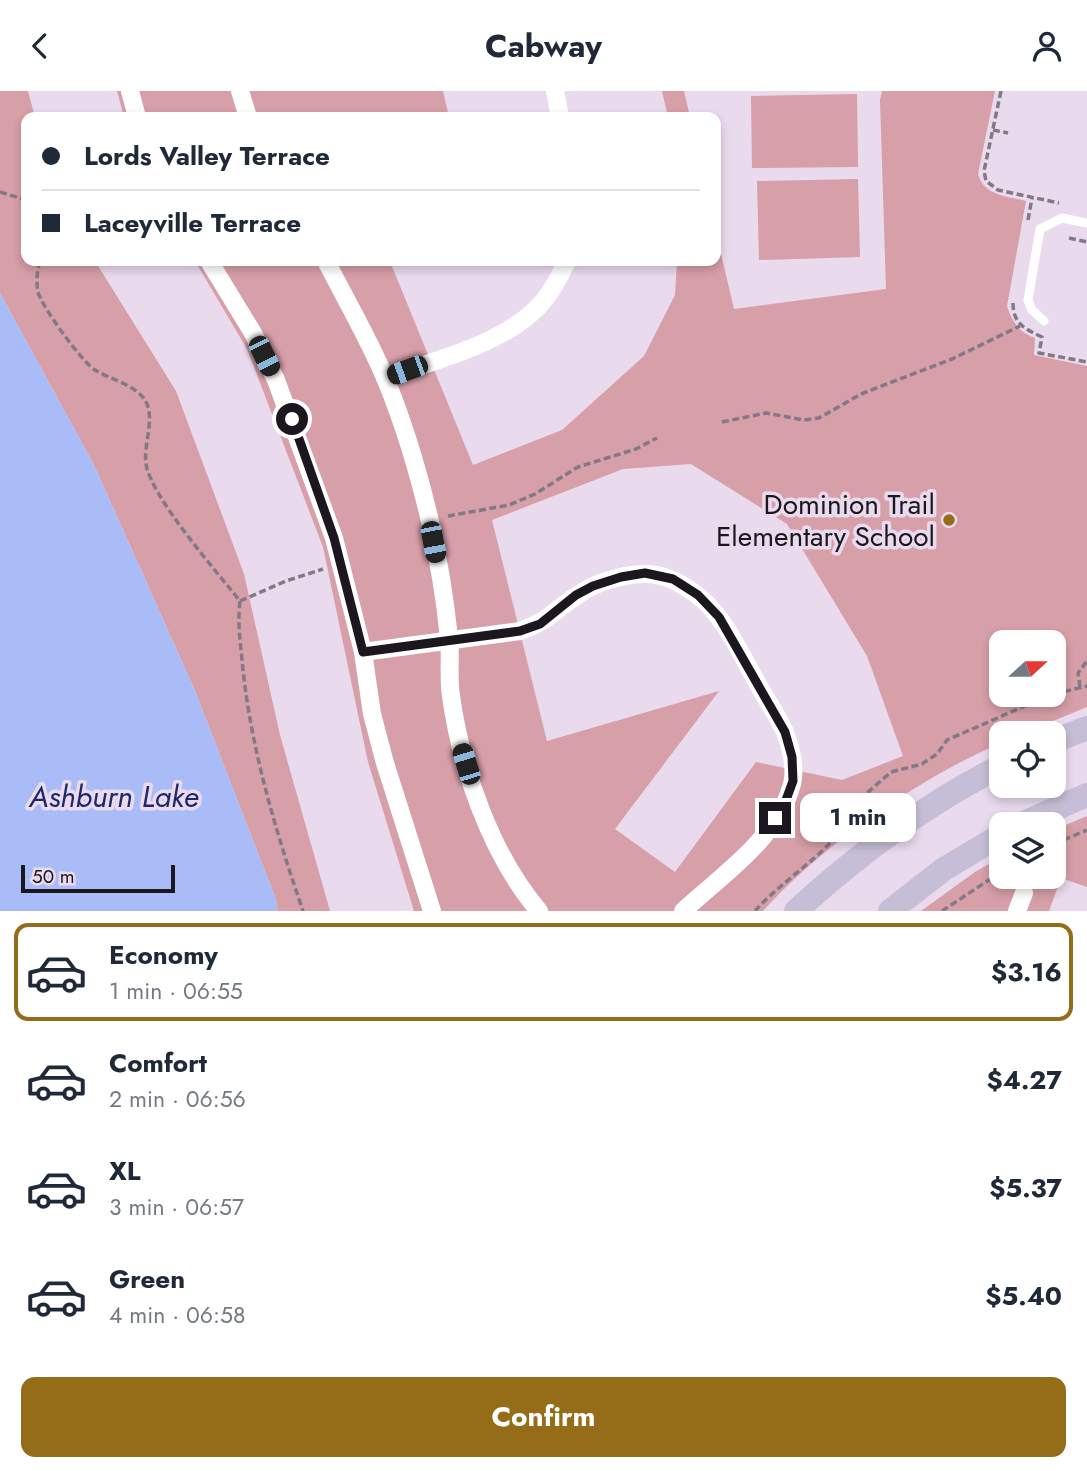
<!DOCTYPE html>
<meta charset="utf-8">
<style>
body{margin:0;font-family:Jost,sans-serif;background:#f6f6f7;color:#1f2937;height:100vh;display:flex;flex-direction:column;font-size:26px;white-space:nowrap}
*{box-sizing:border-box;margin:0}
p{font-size:23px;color:#747a83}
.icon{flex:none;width:38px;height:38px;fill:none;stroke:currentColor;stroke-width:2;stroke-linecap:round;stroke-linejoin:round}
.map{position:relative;height:820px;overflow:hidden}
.sheet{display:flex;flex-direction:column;background:#fff;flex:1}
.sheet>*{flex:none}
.banner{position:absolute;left:21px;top:21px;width:700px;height:154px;border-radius:14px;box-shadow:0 4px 10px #0003;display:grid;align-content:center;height:154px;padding:0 21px;background:#fff}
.needle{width:46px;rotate:69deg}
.tools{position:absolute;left:989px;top:539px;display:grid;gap:14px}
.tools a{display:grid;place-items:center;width:77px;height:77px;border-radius:14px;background:#fff;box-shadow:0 4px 10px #0003;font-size:35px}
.scale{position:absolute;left:21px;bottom:18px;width:154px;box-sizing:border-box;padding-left:7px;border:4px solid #1c171e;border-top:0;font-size:19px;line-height:24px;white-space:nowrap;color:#1c171e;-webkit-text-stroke:5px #e9daed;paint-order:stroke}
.end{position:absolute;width:32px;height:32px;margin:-16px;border:9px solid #1c171e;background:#fff;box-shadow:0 0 0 4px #fff}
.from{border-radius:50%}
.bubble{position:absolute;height:49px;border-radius:14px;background:#fff;box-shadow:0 4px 10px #0003;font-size:23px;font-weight:700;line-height:49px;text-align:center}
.car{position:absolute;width:21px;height:42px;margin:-21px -10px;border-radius:9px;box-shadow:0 0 5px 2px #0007;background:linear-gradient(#222 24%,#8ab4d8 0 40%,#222 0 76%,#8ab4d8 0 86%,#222 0)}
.banner b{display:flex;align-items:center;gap:24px;height:66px;font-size:26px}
.banner b+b{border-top:2px solid #e0e1e3}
.banner i{width:18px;height:18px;background:#1f2937}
ul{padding:12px 0 0;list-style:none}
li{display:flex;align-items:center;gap:21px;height:98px;margin:0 14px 10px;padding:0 7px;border:4px solid transparent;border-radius:14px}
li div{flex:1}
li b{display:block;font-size:26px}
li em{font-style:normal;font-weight:700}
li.selected{border-color:#956d18}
li>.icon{width:63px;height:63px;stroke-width:1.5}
.primary-button{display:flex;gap:14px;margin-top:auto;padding:14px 21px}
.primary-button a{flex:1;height:80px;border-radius:14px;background:#956d18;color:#fff;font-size:28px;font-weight:700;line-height:80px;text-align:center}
header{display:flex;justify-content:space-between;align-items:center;height:91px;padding:0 21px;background:#fff;font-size:32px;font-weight:700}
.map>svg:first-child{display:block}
.green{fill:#d79fa8;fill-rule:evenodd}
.water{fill:#aabcf7}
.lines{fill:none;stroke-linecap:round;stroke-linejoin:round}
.path{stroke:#837986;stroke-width:3.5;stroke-dasharray:7 3.5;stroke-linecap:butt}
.service{stroke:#fff;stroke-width:9}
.minor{stroke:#fff;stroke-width:18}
.secondary{stroke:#c6bed6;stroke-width:24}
.route{stroke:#1c171e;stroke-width:9}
.poi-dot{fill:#956d18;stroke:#e9daed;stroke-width:2.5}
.labels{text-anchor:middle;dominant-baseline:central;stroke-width:7;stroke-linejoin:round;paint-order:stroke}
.poi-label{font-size:28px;fill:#1c171e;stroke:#e9daed;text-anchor:end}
.water-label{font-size:30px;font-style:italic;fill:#1e296b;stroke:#e9daed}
</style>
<header><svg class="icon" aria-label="back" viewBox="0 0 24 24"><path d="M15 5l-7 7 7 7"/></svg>Cabway<svg class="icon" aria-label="person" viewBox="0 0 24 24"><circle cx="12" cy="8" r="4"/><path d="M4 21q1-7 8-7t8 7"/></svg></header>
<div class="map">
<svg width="1087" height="820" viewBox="0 0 1087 820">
<rect width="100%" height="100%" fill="#e9daed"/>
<!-- green -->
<g class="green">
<polygon points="0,0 28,0 35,26 26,26 26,170 95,170 176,300 244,483 280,644 330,820 278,820 275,806 195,600 94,374 0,202"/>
<polygon points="117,0 443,0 449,26 124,26"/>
<polygon points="662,0 684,0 690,26 668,26"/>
<path d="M882,0H995L978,83C984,105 1007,105 1026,110L1007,215C1012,231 1019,241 1035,247L1034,264L1087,275V616L1024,642H1001V652C922,685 820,756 763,820H414L368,671L323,456L247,258L195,170H397L391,173L473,374L562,339L644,265L675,204L677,170H716V141L734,218L886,198L880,9ZM691,373L787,433L867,565L903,665L842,689L756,671L675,781L615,738L719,600L547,650L492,429L623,378ZM1001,551H1054V604H1001Z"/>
<polygon points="857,3 858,76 752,77 751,5"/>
<polygon points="858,88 860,166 759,169 757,90"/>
<polygon points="1087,725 1087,796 1061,787 1049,820 921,820 975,781 1001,766 1001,786 1054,786 1054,739"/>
</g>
<!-- water -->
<polygon class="water" points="0,202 94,374 195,600 275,806 278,820 0,820"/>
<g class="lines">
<!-- path -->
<g class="path">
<polyline points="1001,0 984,80 986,90 998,99 1059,112"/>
<polyline points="993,39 1008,42"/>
<polyline points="0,101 26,109"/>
<polyline points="1028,129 1032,107"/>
<polyline points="1069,147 1087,151"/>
<path d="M40,170C37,180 36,191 38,201C42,216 82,271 95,279C110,288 135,294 145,309C156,327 143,353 146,373C151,406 217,481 240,510C237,533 241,556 243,579C252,662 276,741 303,820"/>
<path d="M1013,212C1013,233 1025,238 1042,246L1039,262L1087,271"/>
<polyline points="722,331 766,322 804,329 819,327 861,303 952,268 1020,235"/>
<polyline points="448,425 509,414 535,403 578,376 636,358 657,347"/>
<polyline points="240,510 286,490 323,478"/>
<polyline points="1080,596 1078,582 1087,570"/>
<polyline points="1054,603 1087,595"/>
<polyline points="1054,753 1087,739"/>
<path d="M755,820C780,791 830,761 846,731L844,722L891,681L922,673L937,663L947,649L1050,604"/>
<polyline points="942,820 1001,781"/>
</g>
<!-- service -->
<polyline class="service" points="1044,230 1032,219 1028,209 1040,138 1062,127 1087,132"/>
<!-- minor -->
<g class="minor">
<polyline points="130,0 137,26"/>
<polyline points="240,0 248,26"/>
<polyline points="555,0 560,26"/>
<polyline points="209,170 253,242 276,289 334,447 363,561 372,623 385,672 432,820"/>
<path d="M326,170C346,209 369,248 386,289C404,333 418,380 429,426C438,465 445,507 449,547C451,566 448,586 451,605C461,677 491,764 539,820"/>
<path d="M385,287C435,269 501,254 538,216C551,203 559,186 567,170"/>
<path d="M363,561L520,540C549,530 554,519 578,504C596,491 621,484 643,483C662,482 681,492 696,503C725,525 741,564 759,595C767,610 778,625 785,641C791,656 796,678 792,693C778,747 722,784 683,820"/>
<polyline points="1017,820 1024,802"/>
</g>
<!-- secondary -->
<g class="secondary">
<polyline points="1054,650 1087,637"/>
<polyline points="1021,733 1087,704"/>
<path d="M796,820C858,763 926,713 1001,675"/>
<polyline points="890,820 944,778 1001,744"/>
</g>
</g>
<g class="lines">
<!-- route -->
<polyline class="route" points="292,328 334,447 363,561 520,540 540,533 576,504 593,495 621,486 645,482 673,488 698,504 719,526 785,641 792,666 793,690 786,709 775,727"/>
</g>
<!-- markers -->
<circle class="poi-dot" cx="949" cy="429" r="7"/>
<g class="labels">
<!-- poi labels -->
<g class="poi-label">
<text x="935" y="413">Dominion Trail<tspan x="935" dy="32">Elementary School</tspan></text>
</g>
<!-- water labels -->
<g class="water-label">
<text x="114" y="705">Ashburn Lake</text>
</g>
</g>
</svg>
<div class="tools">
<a><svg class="needle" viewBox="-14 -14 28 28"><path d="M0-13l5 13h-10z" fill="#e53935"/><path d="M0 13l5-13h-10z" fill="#747a83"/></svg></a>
<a><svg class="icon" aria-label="locate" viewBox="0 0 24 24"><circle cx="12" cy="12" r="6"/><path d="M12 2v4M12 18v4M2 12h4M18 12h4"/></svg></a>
<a><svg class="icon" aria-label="layers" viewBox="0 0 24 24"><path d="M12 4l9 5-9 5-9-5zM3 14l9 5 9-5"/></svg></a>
</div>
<div class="scale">50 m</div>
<i class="end from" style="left:292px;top:328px"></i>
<i class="end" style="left:775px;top:727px"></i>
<div class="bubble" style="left:800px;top:702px;width:116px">1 min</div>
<i class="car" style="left:264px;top:265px;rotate:154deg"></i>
<i class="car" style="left:407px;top:279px;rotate:250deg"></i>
<i class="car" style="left:433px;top:451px;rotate:169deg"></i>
<i class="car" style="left:466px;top:673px;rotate:343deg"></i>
<div class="banner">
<b><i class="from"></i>Lords Valley Terrace</b>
<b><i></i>Laceyville Terrace</b>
</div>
</div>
<section class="sheet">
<ul>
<li class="selected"><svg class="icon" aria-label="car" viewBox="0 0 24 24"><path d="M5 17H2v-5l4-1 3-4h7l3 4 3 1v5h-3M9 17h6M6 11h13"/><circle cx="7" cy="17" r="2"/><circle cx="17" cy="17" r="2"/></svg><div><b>Economy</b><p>1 min · 06:55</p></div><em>$3.16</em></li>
<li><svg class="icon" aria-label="car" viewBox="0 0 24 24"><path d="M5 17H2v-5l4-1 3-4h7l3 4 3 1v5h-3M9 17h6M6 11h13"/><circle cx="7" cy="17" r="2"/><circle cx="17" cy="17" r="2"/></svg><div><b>Comfort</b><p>2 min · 06:56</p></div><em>$4.27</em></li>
<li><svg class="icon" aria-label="car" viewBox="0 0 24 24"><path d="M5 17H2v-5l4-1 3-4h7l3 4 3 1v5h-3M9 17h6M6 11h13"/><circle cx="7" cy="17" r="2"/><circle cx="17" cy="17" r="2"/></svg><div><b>XL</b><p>3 min · 06:57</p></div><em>$5.37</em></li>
<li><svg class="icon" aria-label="car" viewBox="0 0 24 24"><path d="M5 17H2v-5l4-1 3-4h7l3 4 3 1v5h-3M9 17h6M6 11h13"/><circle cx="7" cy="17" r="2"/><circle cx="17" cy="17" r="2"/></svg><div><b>Green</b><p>4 min · 06:58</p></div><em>$5.40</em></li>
</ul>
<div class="primary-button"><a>Confirm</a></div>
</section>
